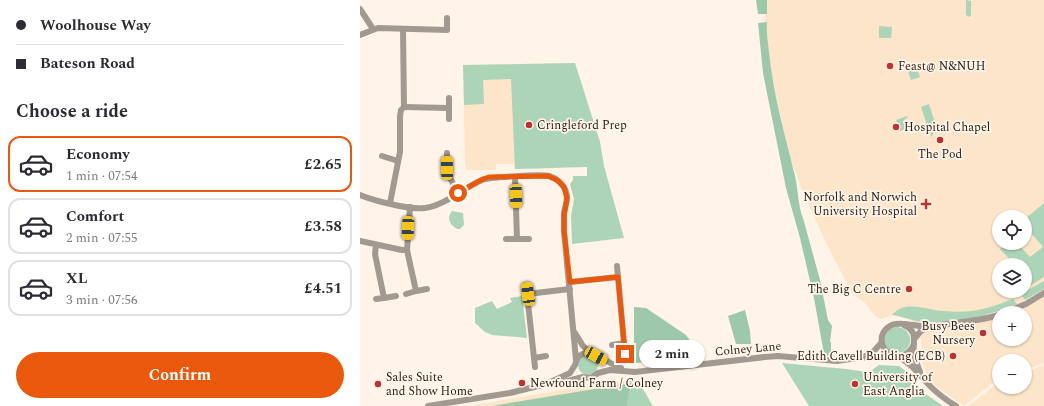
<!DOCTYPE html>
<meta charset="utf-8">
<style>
body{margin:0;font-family:Spectral,serif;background:#f2f2f3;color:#2b2b33;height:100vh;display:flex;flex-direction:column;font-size:15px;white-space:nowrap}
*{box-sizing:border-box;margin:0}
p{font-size:13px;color:#7c7c81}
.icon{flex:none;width:22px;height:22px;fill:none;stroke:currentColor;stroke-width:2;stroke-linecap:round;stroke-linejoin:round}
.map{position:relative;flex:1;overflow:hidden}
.panel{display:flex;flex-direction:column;background:#fff;width:360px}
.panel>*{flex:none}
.banner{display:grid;align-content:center;height:88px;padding:0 16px;background:#fff}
.buttons{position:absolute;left:632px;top:210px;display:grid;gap:8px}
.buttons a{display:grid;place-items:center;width:40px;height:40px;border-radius:50%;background:#fff;box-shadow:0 1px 3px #0004;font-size:20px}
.end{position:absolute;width:18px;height:18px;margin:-9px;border:5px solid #ea580c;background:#fff;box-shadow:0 0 0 2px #fff}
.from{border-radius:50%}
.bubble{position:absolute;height:28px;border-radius:14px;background:#fff;box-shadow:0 1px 3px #0004;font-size:13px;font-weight:700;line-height:28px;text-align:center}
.car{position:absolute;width:12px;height:24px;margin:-12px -6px;border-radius:5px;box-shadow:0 0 3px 1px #0007;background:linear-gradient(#f5c518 24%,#345 0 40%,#f5c518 0 76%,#345 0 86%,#f5c518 0)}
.banner b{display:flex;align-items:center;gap:14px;height:38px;font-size:15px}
.banner b+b{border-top:1px solid #e1e1e2}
.banner i{width:10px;height:10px;background:#2b2b33}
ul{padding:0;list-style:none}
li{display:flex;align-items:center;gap:12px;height:56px;margin:0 8px 6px;padding:0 8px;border:2px solid #e1e1e2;border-radius:12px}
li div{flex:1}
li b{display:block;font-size:15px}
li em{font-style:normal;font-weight:700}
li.active{border-color:#ea580c}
li>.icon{width:36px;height:36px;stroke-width:1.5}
h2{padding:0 16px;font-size:18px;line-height:48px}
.action{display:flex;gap:8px;margin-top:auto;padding:8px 16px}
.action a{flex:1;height:46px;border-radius:24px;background:#ea580c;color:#fff;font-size:16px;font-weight:700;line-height:46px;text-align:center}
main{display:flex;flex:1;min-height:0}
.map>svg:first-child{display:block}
.built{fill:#fce5c9;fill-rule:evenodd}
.green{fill:#acd5b8}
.forest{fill:#9ec8aa}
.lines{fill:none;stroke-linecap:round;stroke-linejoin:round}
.minor{stroke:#a29a91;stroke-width:6}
.route{stroke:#ea580c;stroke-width:5}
.poi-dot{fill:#bf3033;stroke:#fff4e7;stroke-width:1.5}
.labels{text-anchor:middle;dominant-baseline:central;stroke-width:3.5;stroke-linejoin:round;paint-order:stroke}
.poi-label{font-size:12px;fill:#241d15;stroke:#fff4e7;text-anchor:start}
.street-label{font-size:12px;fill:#241d15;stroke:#fff4e7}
</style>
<main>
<section class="panel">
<div class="banner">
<b><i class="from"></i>Woolhouse Way</b>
<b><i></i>Bateson Road</b>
</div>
<h2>Choose a ride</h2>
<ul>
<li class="active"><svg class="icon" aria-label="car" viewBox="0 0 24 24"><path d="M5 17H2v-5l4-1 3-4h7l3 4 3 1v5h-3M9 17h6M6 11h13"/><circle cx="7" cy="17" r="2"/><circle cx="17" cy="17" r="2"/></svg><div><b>Economy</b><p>1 min · 07:54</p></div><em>£2.65</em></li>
<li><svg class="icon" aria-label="car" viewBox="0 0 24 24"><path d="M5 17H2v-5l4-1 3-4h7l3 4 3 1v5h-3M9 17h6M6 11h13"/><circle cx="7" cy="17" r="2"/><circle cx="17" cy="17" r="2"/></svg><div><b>Comfort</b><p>2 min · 07:55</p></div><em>£3.58</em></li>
<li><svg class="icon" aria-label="car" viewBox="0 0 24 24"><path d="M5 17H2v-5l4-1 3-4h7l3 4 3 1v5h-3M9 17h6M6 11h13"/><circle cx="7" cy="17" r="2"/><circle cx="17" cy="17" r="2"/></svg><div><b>XL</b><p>3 min · 07:56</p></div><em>£4.51</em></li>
</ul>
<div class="action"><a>Confirm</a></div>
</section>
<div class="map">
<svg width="684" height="406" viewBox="0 0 684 406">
<rect width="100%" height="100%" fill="#fff4e7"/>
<!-- built -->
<g class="built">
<path d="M404,0H684V363L665,370V361H639V380L635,381L604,406L581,390L570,381L565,371L561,357V341L560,333L558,328L550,319L534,315L521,319L515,316L505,303L493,294L471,253L442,190L430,157L406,52ZM639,217H665V243H639ZM639,265H665V291H639ZM639,313H665V339H639Z"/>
<polygon points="215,63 240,142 199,168 155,169 154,164 136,164 136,170 107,170 105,164 103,65"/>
<polygon points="684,365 684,406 608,406 639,382 639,387 665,387 665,372"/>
<polygon points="270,380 274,380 279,384 293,406 109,406 242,383"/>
</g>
<!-- green -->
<g class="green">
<polygon points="606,0 611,1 611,15 609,17 606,15"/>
<polygon points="519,26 532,27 531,38 519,38"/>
<polygon points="215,63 240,142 244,166 264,238 212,244 211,216 214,199 210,184 213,180 213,176 227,176 227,167 155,169 151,79 123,80 124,104 104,105 103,65"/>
<polygon points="549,67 553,70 557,69 560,77 551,80 547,68"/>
<polygon points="569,104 577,129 571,137 561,107"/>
<polygon points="547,116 548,117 544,120 544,123 547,126 550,126 551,127 540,131 536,120"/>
<polygon points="684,203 684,277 665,289 665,279 668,276 665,271 665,265 660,265 657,262 654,264 640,249 647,243 661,243 659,245 670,257 683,247 672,234 666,239 665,237 665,219"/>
<path d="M92,211L103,213L104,225L100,229H97C90,225 86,218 92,211Z"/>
<polygon points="684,281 684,289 665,300 661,294"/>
<polygon points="162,296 167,338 132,335 125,332 115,323 115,308 132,301 137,309 152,302 150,298"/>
<path d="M653,299L657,304C627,316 595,324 563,322C552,321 542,316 532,315C545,299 567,310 584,311C593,312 603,312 612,311C626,309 640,304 653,299Z"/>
<circle cx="537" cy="340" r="13"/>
<circle cx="228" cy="365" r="10"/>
<polygon points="422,363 486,369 507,372 512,370 519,365 539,366 547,372 557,388 583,406 449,406"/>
<path d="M270,380C281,380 287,397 293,406H267Z"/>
</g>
<!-- forest -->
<g class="forest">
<polygon points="396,0 407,0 407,14 398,14"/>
<path d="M407,22C406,32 408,42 409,52C413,94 425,135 435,176C438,188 438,207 443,218L460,280L468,320L472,326L470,342H471V353L467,356L464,354L454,298L440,238L426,188L403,73L398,23Z"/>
<polygon points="274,307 286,308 326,335 344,359 274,363"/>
<polygon points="385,310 390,331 391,344 376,344 368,316"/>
<polygon points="265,384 270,385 267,406 132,406"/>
</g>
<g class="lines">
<!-- minor -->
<g class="minor">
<polyline points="0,9 13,29"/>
<polyline points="0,35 18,28 87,30 87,18"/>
<polyline points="44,107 89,108"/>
<polyline points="89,119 89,98"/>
<polyline points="87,153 88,174 98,193"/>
<polyline points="22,156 38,161"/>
<polyline points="155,177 157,239 169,239"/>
<path d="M0,195C15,201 50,210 65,208C86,205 103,188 122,180C129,177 182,174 189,176C196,178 204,184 206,192C209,199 205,206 204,213C204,219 204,225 204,231L216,360"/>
<polyline points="30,203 40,152 40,116 41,110 44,107 43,29"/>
<polyline points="146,239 157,239"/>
<polyline points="0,241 42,250 47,250 50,207"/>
<polyline points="257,266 258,277"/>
<polyline points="210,282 258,277 265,354"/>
<polyline points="166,285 167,294 210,289"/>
<polyline points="56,291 67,289"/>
<polyline points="46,294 56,291 47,250"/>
<polyline points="167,294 175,367"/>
<polyline points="24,298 36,296"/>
<polyline points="16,299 24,298 15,254 16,245"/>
<polyline points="644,313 666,304 684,293"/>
<path d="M544,325C559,332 552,341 554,353C555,360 558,366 560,372"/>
<polyline points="215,333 223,346 231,353"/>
<polyline points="555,338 561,331 568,327"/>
<path d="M554,344C543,370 511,349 525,330C528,327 531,324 536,324C546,322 558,327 569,327C575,326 581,325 588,324C605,322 622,320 639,315"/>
<polyline points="252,345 264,343"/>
<polyline points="505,356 514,351 522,342"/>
<path d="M537,356C554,365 558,374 570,386C578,394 586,400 596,406"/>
<polyline points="174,358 186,356"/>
<polyline points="186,384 200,383 223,377 231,378 238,373 250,370 275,372 405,357 418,356 477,361 497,358 533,356"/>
<path d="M68,406L150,393L186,384L210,373L215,365L218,357C231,345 247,364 261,368"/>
</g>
</g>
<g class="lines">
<!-- route -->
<polyline class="route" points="98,193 123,179 129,177 188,176 197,180 204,187 207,198 204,216 204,231 210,282 258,277 265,354"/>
</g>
<!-- markers -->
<g class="poi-dot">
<circle cx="530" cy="66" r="4"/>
<circle cx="169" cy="125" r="4"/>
<circle cx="536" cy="127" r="4"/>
<circle cx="580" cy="140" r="4"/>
<path d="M564 198h4v4h4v4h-4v4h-4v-4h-4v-4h4z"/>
<circle cx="549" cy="289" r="4"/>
<circle cx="623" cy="333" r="4"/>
<circle cx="593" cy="356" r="4"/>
<circle cx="162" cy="383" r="4"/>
<circle cx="18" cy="384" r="4"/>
<circle cx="495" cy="384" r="4"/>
</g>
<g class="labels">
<!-- poi labels -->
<g class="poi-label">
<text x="538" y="66">Feast@ N&amp;NUH</text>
<text x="177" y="125">Cringleford Prep</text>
<text x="544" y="127">Hospital Chapel</text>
<text x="580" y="154" text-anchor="middle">The Pod</text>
<text x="557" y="197" text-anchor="end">Norfolk and Norwich<tspan x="557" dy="14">University Hospital</tspan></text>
<text x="541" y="289" text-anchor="end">The Big C Centre</text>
<text x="615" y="326" text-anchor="end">Busy Bees<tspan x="615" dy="14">Nursery</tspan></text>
<text x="585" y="356" text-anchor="end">Edith Cavell Building (ECB)</text>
<text x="26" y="377">Sales Suite<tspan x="26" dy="14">and Show Home</tspan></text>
<text x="503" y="377">University of<tspan x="503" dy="14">East Anglia</tspan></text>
<text x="170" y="383">Newfound Farm / Colney</text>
</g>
<!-- street labels -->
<g class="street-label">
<text transform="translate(388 349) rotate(-5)">Colney Lane</text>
</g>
</g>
</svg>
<div class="buttons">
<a><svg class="icon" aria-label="locate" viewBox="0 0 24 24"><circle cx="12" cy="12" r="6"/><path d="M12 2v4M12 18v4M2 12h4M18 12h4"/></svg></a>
<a><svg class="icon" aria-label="layers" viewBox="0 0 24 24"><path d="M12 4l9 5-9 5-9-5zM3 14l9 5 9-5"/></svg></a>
<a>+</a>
<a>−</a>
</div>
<i class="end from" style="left:98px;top:193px"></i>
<i class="end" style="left:265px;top:354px"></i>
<div class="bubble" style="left:279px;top:340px;width:66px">2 min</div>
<i class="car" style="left:87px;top:168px;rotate:359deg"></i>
<i class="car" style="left:156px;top:196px;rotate:178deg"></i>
<i class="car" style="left:48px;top:228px;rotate:182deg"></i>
<i class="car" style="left:168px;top:294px;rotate:352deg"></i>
<i class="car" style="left:236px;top:356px;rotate:119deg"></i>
</div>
</main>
